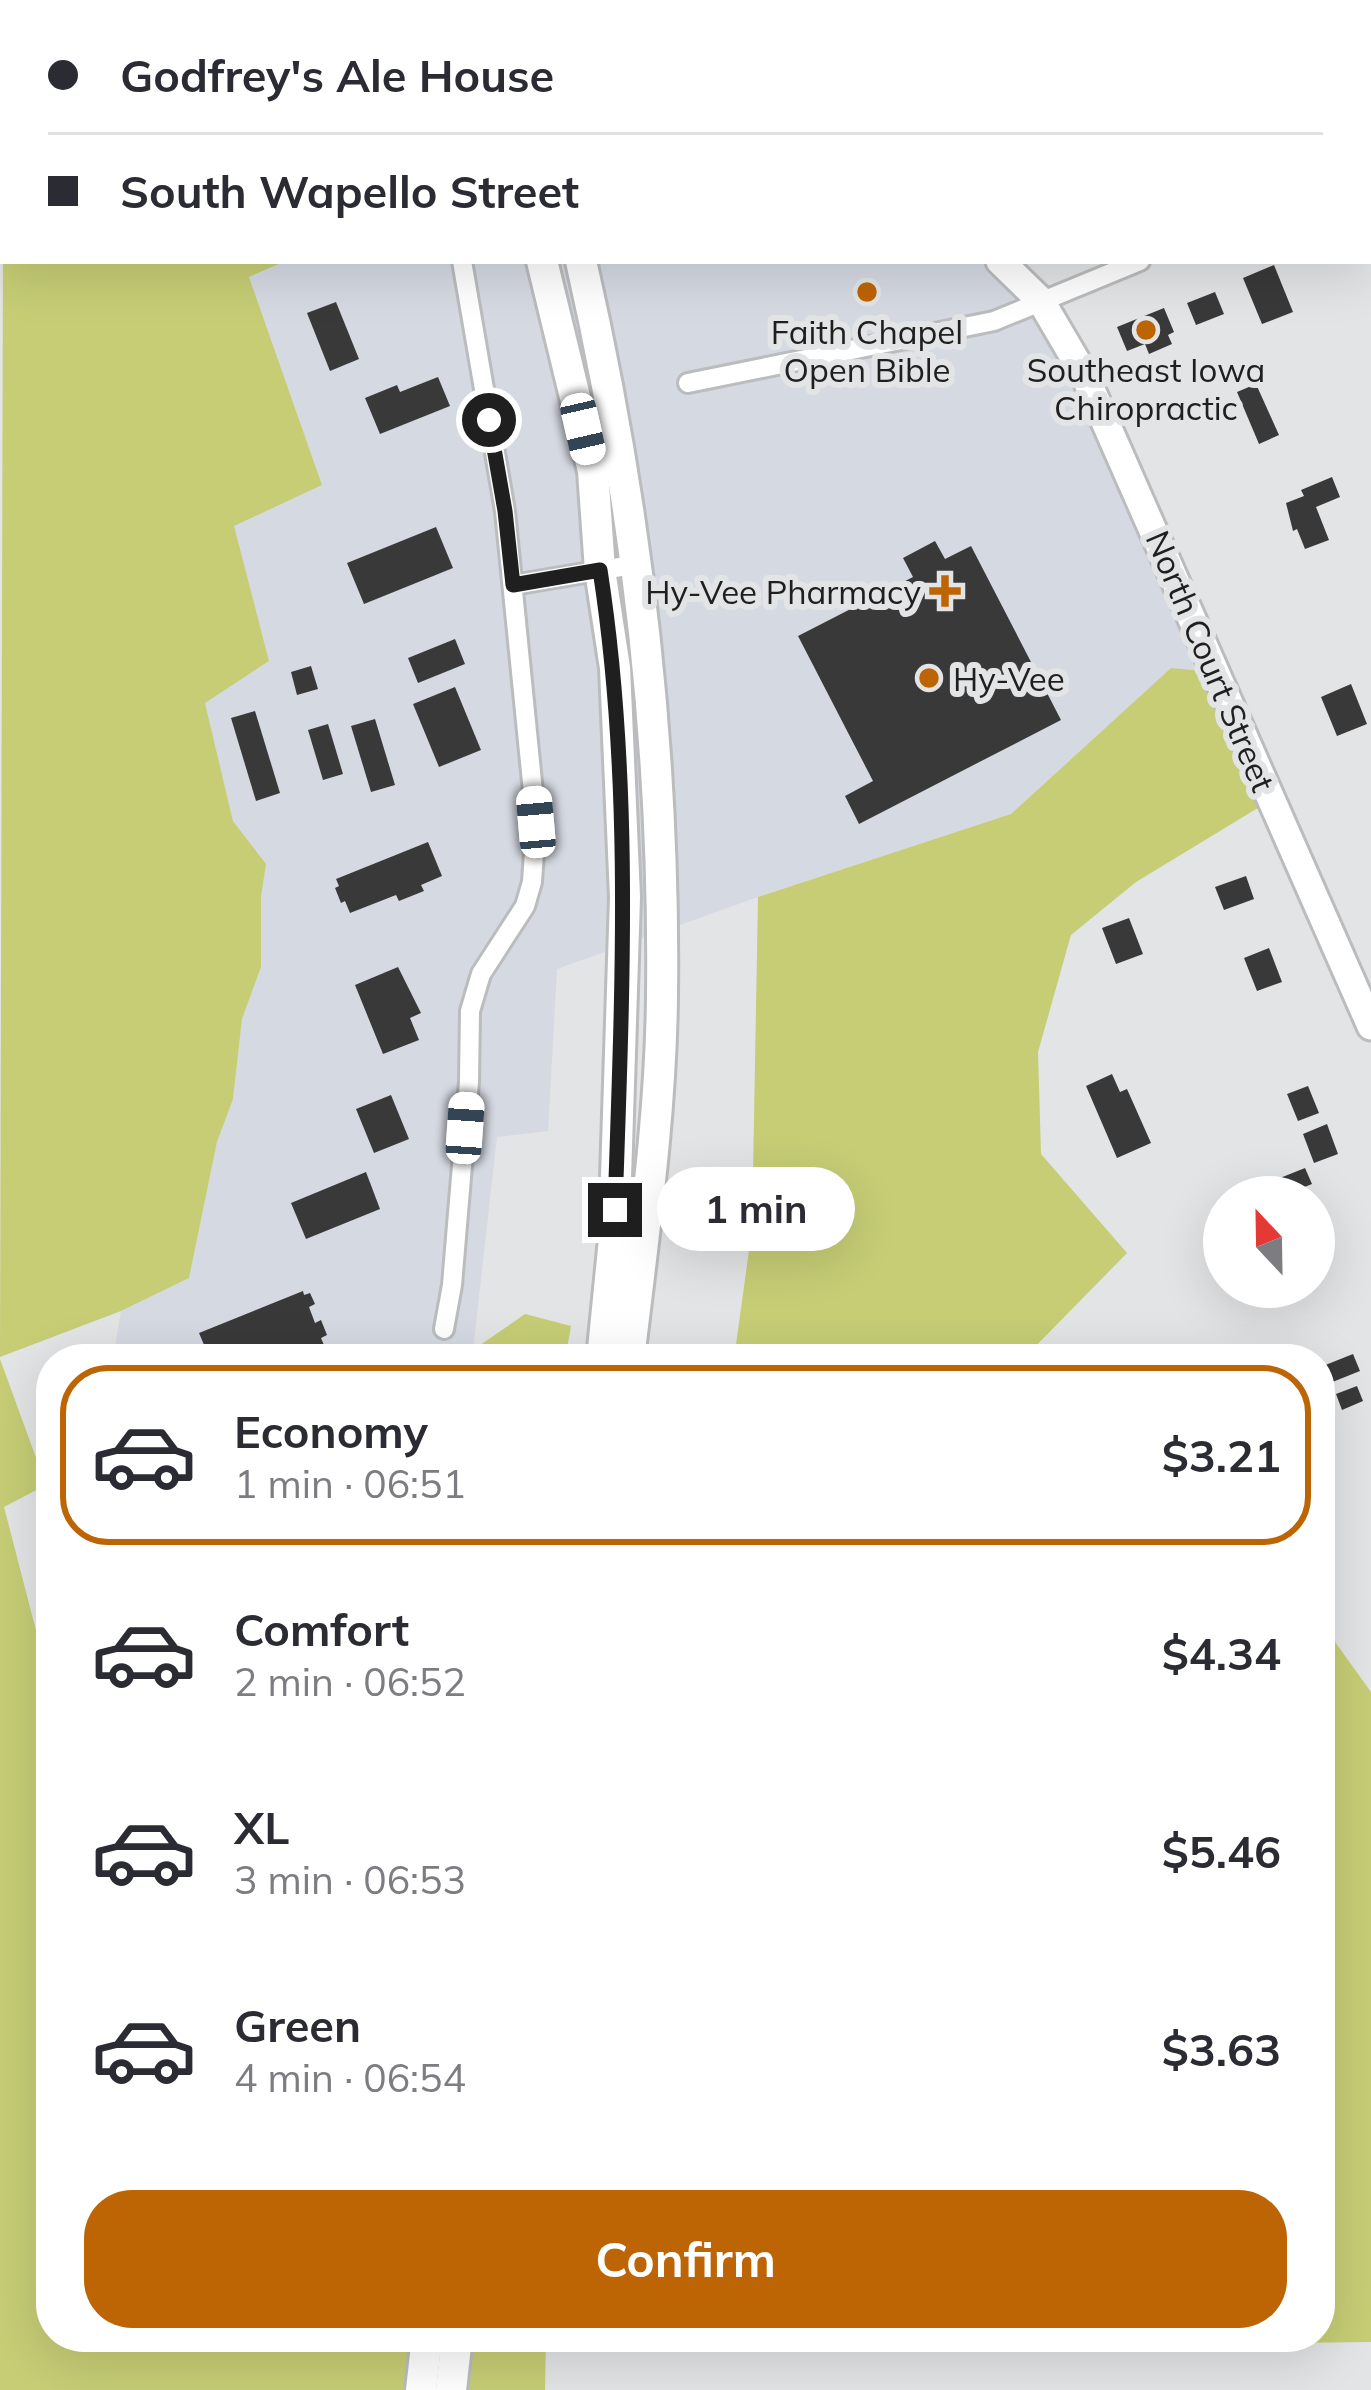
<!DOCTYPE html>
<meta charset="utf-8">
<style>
body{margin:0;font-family:Mulish,sans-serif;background:#f7f7f7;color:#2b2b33;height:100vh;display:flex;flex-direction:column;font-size:45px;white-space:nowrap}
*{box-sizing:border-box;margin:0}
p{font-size:39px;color:#7c7c81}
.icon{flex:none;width:66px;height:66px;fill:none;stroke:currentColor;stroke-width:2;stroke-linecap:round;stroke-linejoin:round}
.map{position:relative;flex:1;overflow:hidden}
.sheet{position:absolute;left:36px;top:1344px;width:1299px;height:1008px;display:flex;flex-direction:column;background:#fff;border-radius:48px;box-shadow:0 12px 48px #0002}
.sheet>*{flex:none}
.banner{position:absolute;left:0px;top:0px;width:1371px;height:264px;box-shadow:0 12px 48px #0002;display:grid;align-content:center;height:264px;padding:0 48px;background:#fff}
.needle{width:78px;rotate:338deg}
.fabs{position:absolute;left:1203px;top:1176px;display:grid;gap:24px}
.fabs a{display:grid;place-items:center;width:132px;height:132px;border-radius:50%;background:#fff;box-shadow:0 12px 48px #0002;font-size:60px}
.end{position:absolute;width:54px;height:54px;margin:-27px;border:15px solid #1f1f20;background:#fff;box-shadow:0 0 0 6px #fff}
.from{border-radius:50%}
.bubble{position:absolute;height:84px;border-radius:42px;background:#fff;box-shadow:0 12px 48px #0002;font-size:39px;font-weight:700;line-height:84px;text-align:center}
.car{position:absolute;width:36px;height:72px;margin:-36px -18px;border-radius:15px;box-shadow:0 0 9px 3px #0007;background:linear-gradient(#fff 24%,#345 0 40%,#fff 0 76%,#345 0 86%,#fff 0)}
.banner b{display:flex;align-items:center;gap:42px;height:114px;font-size:45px}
.banner b+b{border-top:3px solid #e1e1e2}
.banner i{width:30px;height:30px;background:#2b2b33}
ul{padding:21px 0 0;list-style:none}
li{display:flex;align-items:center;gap:36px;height:180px;margin:0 24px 18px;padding:0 24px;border:6px solid transparent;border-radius:48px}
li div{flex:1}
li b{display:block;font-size:45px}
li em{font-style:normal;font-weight:700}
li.on{border-color:#bd6404}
li>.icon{width:108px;height:108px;stroke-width:1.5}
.cta{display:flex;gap:24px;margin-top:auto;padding:24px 48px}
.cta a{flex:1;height:138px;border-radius:48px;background:#bd6404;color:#fff;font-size:48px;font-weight:700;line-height:138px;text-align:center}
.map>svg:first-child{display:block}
.built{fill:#d5d9e2}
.green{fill:#c6cd75}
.building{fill:#3a393a}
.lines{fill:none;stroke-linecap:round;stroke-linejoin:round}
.minor-casing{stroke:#bbbcbe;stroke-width:24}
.secondary-casing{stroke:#bbbcbe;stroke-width:33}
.trunk-casing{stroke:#bbbcbe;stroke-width:36}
.minor{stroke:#fff;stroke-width:18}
.secondary{stroke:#fff;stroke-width:27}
.trunk{stroke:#fff;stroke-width:30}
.route{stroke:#1f1f20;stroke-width:15}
.poi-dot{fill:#bd6404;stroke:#e3e4e6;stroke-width:4.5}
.labels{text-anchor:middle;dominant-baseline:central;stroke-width:12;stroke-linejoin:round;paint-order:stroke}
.poi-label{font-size:33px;fill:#1f1f20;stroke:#e3e4e6}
.street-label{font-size:33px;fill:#1f1f20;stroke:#e3e4e6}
</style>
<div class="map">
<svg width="1371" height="2390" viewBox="0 0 1371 2390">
<rect width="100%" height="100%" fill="#e3e4e6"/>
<!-- built -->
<polygon class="built" points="287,261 1000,261 1041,301 1214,672 1171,668 1011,814 758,897 557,969 548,1131 497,1137 472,1359 113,1359 121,1311 189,1278 217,1142 233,1099 242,1019 261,967 261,897 266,864 233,821 205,703 269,661 233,526 322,485 249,277"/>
<!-- green -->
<g class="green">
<polygon points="3,238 3,261 286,261 249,277 322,485 234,526 269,661 205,703 233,821 266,864 261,897 261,967 242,1019 233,1099 217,1142 189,1278 121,1311 0,1357"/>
<polygon points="1171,668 1214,672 1271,800 1136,882 1071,935 1038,1052 1041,1154 1127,1253 1023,1359 734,1359 752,1229 758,897 1011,814"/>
<polygon points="525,1314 571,1326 565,1359 472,1359 473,1350"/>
<polygon points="0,1359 46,1485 4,1507 46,1669 51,1669 51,2337 416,2337 412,2390 0,2390"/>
<polygon points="1320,1621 1371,1692 1371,2342 1132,2345 899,2337 1320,2337"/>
<polygon points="457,2337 546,2337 545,2390 451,2390"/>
</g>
<!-- building -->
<g class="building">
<polygon points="1274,265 1293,312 1262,324 1243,278"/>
<polygon points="1215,292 1224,314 1196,325 1187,303"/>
<polygon points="336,302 359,359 330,371 307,313"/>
<polygon points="1164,308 1174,332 1168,335 1172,344 1149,354 1145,344 1127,351 1117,327"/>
<polygon points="438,377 450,406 380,434 365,398 397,385 400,392"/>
<polygon points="1256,384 1279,435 1259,444 1237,392"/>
<polygon points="1332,477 1340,497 1316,507 1329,540 1305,549 1297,529 1293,531 1286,503 1304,496 1301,490"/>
<polygon points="436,527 453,568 364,604 347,563"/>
<polygon points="935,541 945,559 971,546 1061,720 859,824 845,796 873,781 798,636 913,577 903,558"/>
<polygon points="455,639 465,664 418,683 408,658"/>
<polygon points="311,666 318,689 297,695 291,672"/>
<polygon points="1351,684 1367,724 1337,736 1321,697"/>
<polygon points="455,687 481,750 439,767 413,704"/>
<polygon points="255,711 280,793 256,801 231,718"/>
<polygon points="375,719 395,785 371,792 351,726"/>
<polygon points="328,724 343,774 323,780 308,730"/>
<polygon points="428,842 442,876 421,885 424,891 399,901 396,895 350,913 345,901 341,903 335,888 339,886 336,879"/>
<polygon points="1246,876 1254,899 1224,910 1215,887"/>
<polygon points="1129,918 1143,954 1116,964 1102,928"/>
<polygon points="1269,948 1282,982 1257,991 1244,958"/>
<polygon points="398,967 421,1013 410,1018 419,1040 383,1054 355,985"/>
<polygon points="1112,1074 1120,1092 1127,1089 1151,1143 1117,1158 1086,1086"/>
<polygon points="1308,1086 1319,1113 1298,1121 1287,1094"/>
<polygon points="391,1095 409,1139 374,1153 356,1109"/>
<polygon points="1327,1124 1338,1154 1314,1163 1303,1134"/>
<polygon points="1305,1168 1312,1184 1282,1196 1275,1180"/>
<polygon points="366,1172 380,1209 306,1239 291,1203"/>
<polygon points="303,1291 304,1295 310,1293 315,1304 309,1307 315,1323 321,1320 327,1335 321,1338 329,1357 210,1359 199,1333"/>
<polygon points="1353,1354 1360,1371 1330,1383 1323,1366"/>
<polygon points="1357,1386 1363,1401 1342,1410 1336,1394"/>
</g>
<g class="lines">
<!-- minor casing -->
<g class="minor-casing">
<g id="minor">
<polyline points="412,0 421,0"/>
<polyline points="919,0 920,3"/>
<polyline points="1220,0 1222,3"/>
<polyline points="1368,169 1371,167"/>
<polyline points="688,383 994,321 1140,261"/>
<polyline points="513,585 638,564"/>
<polyline points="444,1329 452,1285 469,1082 470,1011 481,974 525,906 532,882 536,822 505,511 462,261"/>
</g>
</g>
<!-- secondary casing -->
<g class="secondary-casing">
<g id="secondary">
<polyline points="652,0 656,3"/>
<polyline points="1000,261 1041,301 1085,376 1371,1026"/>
</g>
</g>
<!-- trunk casing -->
<g class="trunk-casing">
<g id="trunk">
<polyline points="476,0 477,3"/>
<polyline points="516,0 517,3"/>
<polyline points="542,261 593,471 600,570 615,668 625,897 614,1239 602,1359"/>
<path d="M581,261C636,502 665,747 662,995C661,1116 643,1239 629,1359"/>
<polyline points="421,2390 427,2337"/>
<polyline points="451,2390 457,2337"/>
</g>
</g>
<!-- minor -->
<use href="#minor" class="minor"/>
<!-- secondary -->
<use href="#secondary" class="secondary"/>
<!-- trunk -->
<use href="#trunk" class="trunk"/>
</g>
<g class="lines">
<!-- route -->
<path class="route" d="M489,420L505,511L513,585L600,570C633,782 622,996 615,1210"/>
</g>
<!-- markers -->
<g class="poi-dot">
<circle cx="867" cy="292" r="12"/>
<circle cx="1146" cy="330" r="12"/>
<path d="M939 573h12v12h12v12h-12v12h-12v-12h-12v-12h12z"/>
<circle cx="929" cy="678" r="12"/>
</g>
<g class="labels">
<!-- poi labels -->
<g class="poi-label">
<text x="867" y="331">Faith Chapel<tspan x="867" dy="38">Open Bible</tspan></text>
<text x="1146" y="369">Southeast Iowa<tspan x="1146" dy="38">Chiropractic</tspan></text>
<text x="921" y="591" text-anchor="end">Hy-Vee Pharmacy</text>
<text x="953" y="678" text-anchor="start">Hy-Vee</text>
</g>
<!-- street labels -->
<g class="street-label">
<text transform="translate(1211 661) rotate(67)">North Court Street</text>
</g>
</g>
</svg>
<div class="fabs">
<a><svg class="needle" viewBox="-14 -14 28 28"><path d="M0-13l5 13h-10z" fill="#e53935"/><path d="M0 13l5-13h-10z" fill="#7c7c81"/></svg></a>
</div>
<i class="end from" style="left:489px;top:420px"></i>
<i class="end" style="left:615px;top:1210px"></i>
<div class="bubble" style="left:657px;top:1167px;width:198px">1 min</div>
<i class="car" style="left:583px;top:429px;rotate:167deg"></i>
<i class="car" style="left:536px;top:822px;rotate:355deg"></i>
<i class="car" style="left:465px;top:1128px;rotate:4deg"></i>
<div class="banner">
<b><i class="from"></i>Godfrey's Ale House</b>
<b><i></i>South Wapello Street</b>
</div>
<section class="sheet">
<ul>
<li class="on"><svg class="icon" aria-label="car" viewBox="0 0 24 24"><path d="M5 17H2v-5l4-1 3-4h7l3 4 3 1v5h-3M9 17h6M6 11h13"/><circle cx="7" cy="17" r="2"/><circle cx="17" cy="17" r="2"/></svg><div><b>Economy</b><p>1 min · 06:51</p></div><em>$3.21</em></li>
<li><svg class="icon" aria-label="car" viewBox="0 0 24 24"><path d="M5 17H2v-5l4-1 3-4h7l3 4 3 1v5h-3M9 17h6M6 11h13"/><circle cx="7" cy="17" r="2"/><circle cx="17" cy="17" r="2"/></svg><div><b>Comfort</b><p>2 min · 06:52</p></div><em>$4.34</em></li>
<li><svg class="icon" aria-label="car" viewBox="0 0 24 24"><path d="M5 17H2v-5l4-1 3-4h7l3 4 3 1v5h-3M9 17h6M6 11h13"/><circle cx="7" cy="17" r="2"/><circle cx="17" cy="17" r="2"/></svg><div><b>XL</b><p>3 min · 06:53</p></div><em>$5.46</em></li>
<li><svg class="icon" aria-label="car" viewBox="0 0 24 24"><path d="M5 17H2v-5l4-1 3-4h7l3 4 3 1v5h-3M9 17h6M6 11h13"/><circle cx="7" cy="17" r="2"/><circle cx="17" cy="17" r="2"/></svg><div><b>Green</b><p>4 min · 06:54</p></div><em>$3.63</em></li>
</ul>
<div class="cta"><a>Confirm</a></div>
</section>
</div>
